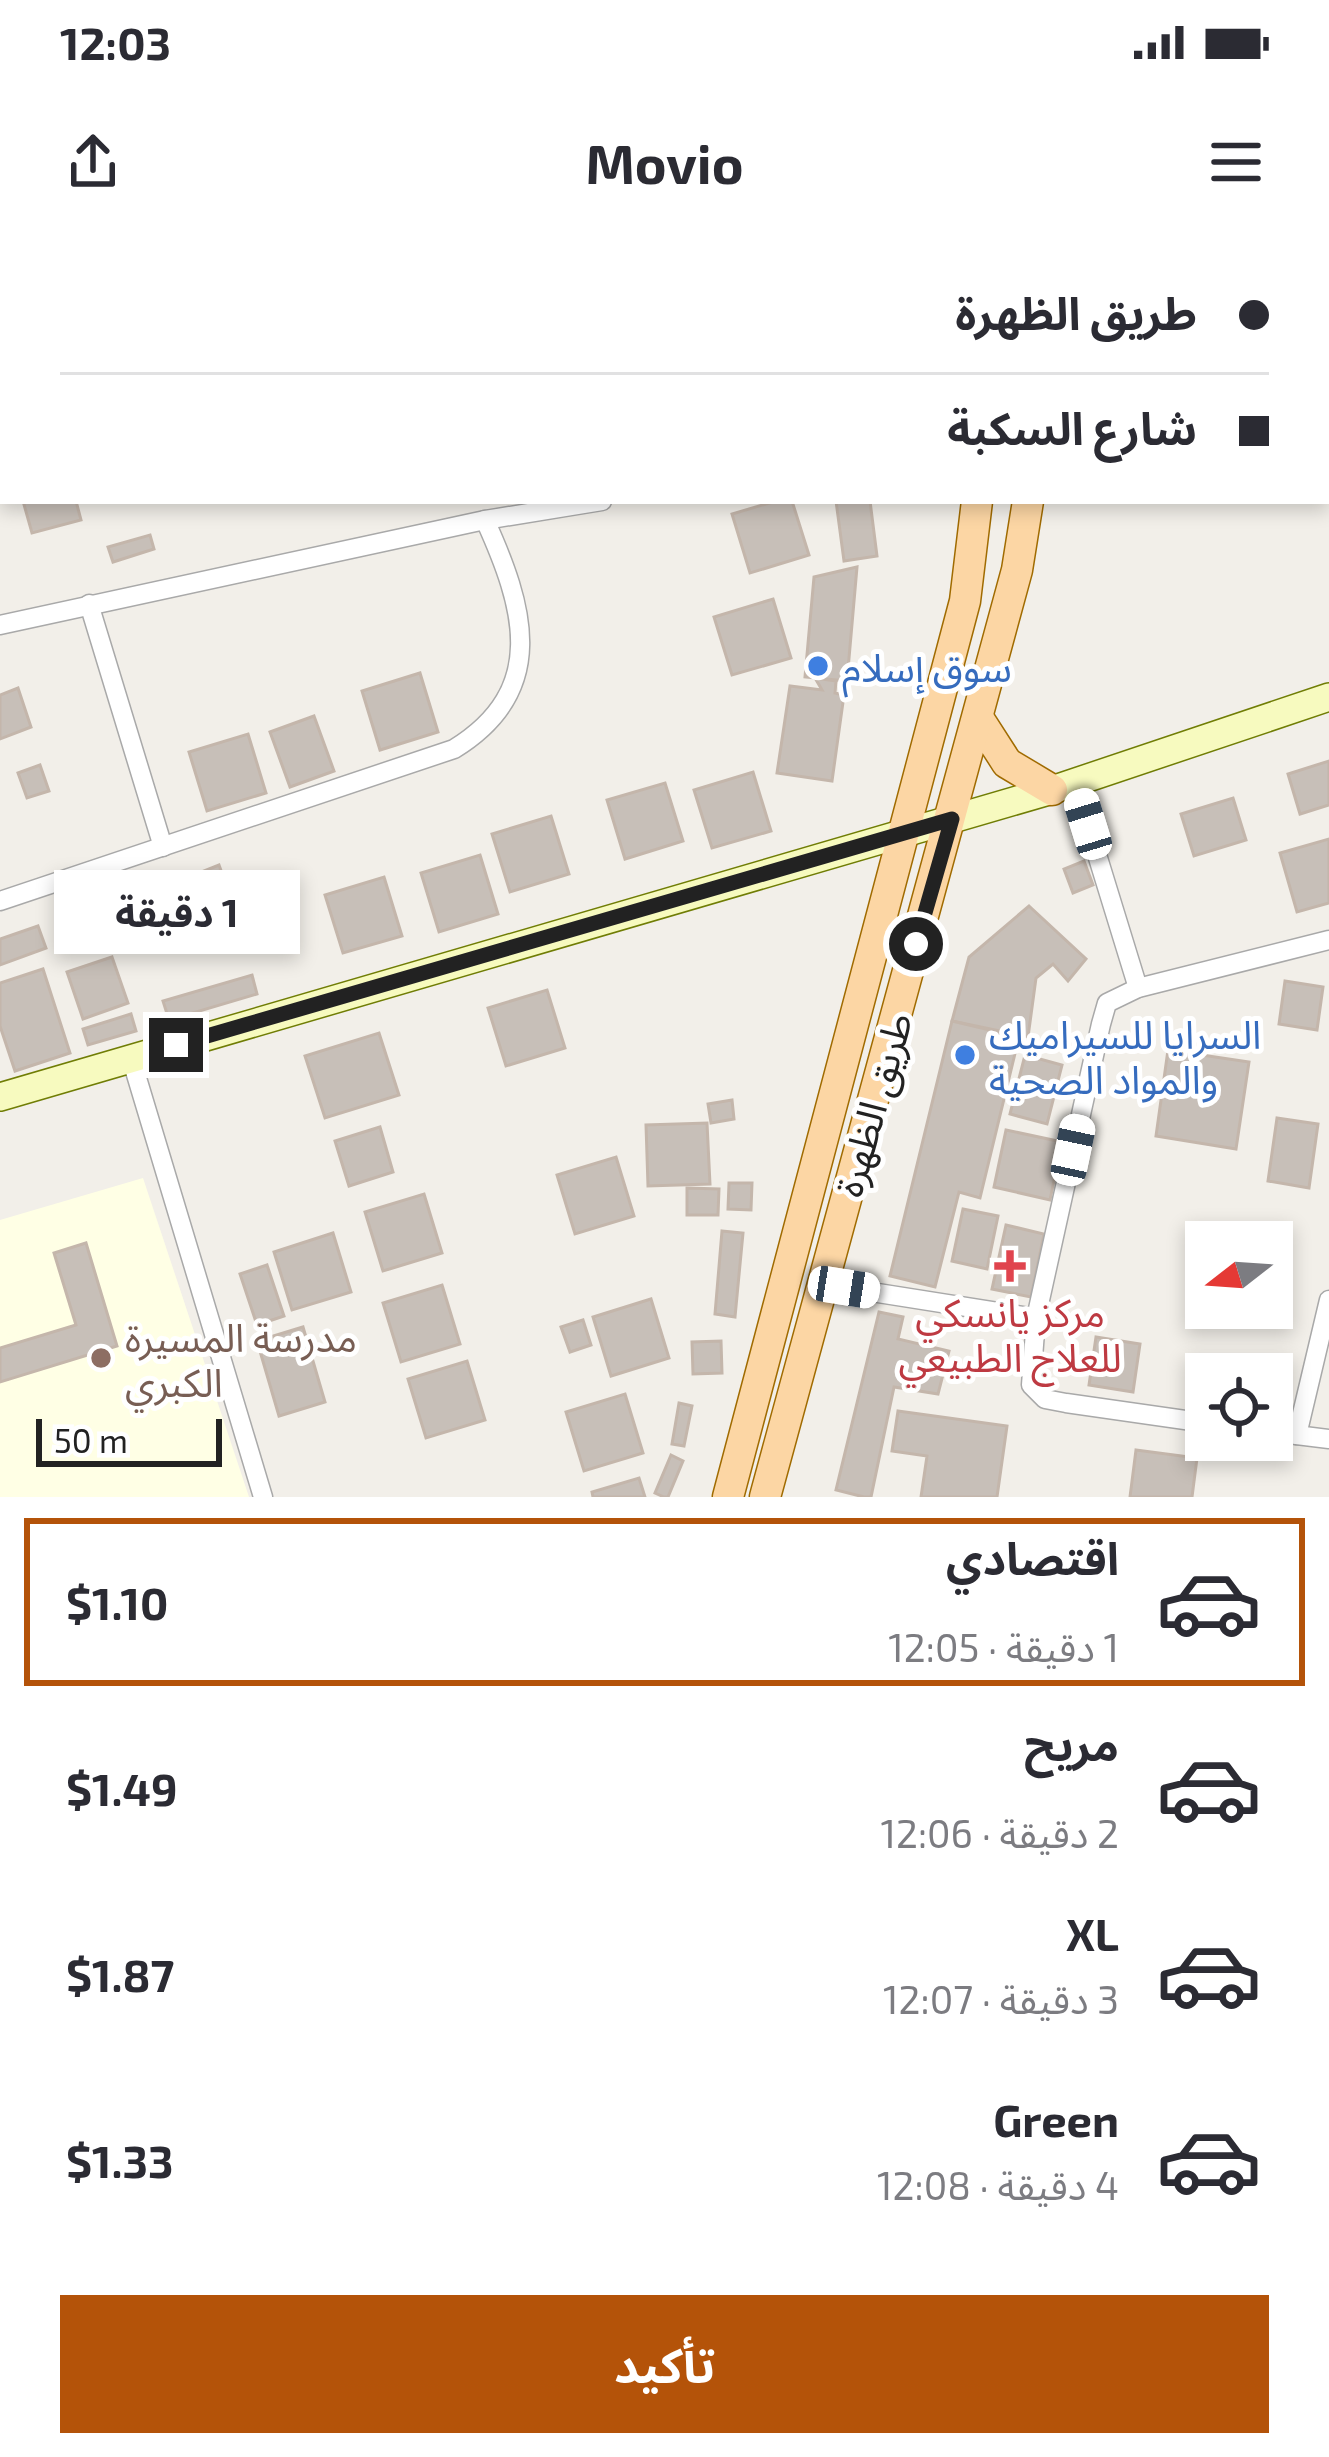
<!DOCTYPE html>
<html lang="ar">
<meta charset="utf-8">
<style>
body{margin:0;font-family:"Exo 2","Noto Sans Arabic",sans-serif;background:#f2f2f3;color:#2b2b33;direction:rtl;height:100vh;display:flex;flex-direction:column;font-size:45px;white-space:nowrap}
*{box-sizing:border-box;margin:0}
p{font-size:39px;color:#7c7c81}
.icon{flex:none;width:66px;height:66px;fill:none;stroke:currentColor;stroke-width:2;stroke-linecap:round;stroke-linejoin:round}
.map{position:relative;height:1257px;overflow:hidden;direction:ltr}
.side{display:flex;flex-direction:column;background:#fff;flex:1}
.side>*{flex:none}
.top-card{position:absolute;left:0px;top:0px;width:1329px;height:264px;box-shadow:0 6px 18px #0003;direction:rtl;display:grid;align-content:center;height:264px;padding:0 60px;background:#fff}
.needle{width:78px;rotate:253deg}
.buttons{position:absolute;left:1185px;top:981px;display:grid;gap:24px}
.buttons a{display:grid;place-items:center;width:108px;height:108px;border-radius:0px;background:#fff;box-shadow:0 6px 18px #0003;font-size:60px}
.scale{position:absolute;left:36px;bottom:30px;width:186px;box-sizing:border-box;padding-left:12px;border:6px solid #222;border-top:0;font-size:33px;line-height:42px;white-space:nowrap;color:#222;-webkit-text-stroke:9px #fff;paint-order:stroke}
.end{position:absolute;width:54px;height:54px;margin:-27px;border:15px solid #222;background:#fff;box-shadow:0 0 0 6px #fff}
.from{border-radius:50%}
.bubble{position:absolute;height:84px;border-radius:0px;background:#fff;box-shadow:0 6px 18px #0003;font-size:39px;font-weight:700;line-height:84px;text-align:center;direction:rtl}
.car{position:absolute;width:36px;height:72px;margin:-36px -18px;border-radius:15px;box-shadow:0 0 9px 3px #0007;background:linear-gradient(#fff 24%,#345 0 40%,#fff 0 76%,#345 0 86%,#fff 0)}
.top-card b{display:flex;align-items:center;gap:42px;height:114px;font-size:45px}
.top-card b+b{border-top:3px solid #e1e1e2}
.top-card i{width:30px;height:30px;background:#2b2b33}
ul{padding:21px 0 0;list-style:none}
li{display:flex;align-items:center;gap:36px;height:168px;margin:0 24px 18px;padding:0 36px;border:6px solid transparent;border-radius:0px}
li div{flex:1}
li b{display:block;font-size:45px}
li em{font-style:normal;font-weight:700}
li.active{border-color:#b45309}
li>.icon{width:108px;height:108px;stroke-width:1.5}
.button{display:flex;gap:24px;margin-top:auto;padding:24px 60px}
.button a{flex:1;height:138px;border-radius:0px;background:#b45309;color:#fff;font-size:48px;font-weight:700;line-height:138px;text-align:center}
.status{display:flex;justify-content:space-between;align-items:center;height:84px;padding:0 60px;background:#fff;direction:ltr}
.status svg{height:33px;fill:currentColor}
header{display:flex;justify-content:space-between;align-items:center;height:156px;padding:0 60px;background:#fff;font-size:54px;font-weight:700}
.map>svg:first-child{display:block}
.education{fill:#ffffe5}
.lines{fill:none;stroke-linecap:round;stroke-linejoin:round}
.stream{stroke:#aad3df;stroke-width:8}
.building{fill:#c7bfb8;stroke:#c4b6ab;stroke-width:3}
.street-casing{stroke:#a9a9a9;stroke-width:21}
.secondary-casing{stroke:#707d05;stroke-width:30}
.primary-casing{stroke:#a06b00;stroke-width:33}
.street{stroke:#fff;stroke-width:18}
.secondary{stroke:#f7fabf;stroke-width:27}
.primary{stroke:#fcd6a4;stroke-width:30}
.route{stroke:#222;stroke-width:15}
.shop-dot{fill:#3f7fe0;stroke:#fff;stroke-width:4.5}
.health-dot{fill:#e0444e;stroke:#fff;stroke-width:4.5}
.education-dot{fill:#8d6e63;stroke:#fff;stroke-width:4.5}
.labels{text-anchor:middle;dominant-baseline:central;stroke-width:10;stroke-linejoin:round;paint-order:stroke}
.shop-label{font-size:39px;fill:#366cbe;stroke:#fff;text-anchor:start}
.street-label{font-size:39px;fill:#222;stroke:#fff}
.health-label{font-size:39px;fill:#be3a42;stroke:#fff}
.education-label{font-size:39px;fill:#785e54;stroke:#fff;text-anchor:start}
</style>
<div class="status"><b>12:03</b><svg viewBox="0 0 49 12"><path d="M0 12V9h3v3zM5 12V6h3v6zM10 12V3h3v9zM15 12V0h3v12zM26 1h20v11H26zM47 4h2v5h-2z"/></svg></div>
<header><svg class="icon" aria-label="menu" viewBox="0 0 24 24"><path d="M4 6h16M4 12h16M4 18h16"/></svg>Movio<svg class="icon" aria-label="share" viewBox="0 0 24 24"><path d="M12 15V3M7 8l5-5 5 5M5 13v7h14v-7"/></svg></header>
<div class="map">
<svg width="1329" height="1257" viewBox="0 0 1329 1257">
<rect width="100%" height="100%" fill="#f2efe9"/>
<!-- education -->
<polygon class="education" points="143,938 249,1257 0,1257 0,980"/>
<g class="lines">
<!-- stream -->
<polyline class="stream" points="186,0 202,3"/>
</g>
<!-- building -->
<g class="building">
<polygon points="23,261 76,261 81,280 32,293"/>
<polygon points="776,261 792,261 809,315 750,333 732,274"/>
<polygon points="836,261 870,261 877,316 844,321"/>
<polygon points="150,295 154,309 113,322 108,307"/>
<polygon points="857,327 847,441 805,437 814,337"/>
<polygon points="773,359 791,418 732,435 714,377"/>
<polygon points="420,433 438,492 380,510 362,451"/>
<polygon points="815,438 836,441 835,453 844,455 832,541 777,533 790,446 822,450"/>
<polygon points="18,448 31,487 0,499 0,455"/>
<polygon points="314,476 334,531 290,547 270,492"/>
<polygon points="248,494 266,553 207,571 189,512"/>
<polygon points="1329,521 1329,565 1300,574 1288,534"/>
<polygon points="40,525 49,551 27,558 18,533"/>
<polygon points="753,532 771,591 712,608 694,550"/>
<polygon points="665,543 683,601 625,619 607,560"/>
<polygon points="1233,558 1246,600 1194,616 1181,574"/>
<polygon points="551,576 569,634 510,652 492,594"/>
<polygon points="1329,599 1329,663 1297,672 1280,613"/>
<polygon points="480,615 498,674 439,692 421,633"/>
<polygon points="1084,621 1093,645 1073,653 1064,629"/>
<polygon points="219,625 227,647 189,661 181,640"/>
<polygon points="384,637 402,696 343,713 325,655"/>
<polygon points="259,648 276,700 263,704 245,653"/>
<polygon points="1029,666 1086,719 1068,741 1053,724 1036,738 1028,797 952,781 969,717"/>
<polygon points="38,686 46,708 0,725 0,699"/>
<polygon points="112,717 128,763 83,779 67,732"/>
<polygon points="43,729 70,813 15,831 0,786 0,743"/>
<polygon points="252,735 257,754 169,780 163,761"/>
<polygon points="1285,741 1323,747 1317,790 1279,784"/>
<polygon points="547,750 565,808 506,826 488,768"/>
<polygon points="131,774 136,791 88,805 83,789"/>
<polygon points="952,781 1019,797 980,958 959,952 935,1047 890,1036"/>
<polygon points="379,793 399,855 325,878 305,816"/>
<polygon points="1168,810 1249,822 1236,909 1156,896"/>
<polygon points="1025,815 1062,825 1047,884 1010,874"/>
<polygon points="732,860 734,879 711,883 708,864"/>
<polygon points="1277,878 1318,884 1309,948 1268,941"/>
<polygon points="707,883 710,944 648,946 646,885"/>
<polygon points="380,887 393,932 349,946 335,901"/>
<polygon points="1006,890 1062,902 1050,960 994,947"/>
<polygon points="616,917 634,976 575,994 557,935"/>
<polygon points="729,943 752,943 751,970 728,969"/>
<polygon points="687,948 719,949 718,975 687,975"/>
<polygon points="424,954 442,1013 383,1031 365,972"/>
<polygon points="963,969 998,976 987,1029 952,1021"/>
<polygon points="1006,985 1044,994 1031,1057 992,1049"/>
<polygon points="722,991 743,993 735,1077 715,1074"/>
<polygon points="333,993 351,1052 292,1070 274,1012"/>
<polygon points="86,1003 117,1106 0,1142 0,1108 76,1085 54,1013"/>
<polygon points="1272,1022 1289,1024 1281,1071 1262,1068 1272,1068"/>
<polygon points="267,1025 284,1076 257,1085 240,1034"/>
<polygon points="442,1045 460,1104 401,1122 383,1063"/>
<polygon points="651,1059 669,1118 611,1136 593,1077"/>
<polygon points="879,1072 903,1077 898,1099 949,1111 938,1154 894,1147 871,1257 864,1257 836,1250"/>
<polygon points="583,1080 591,1105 570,1112 561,1087"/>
<polygon points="303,1087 325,1162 279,1176 257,1101"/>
<polygon points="1096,1097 1140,1104 1133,1152 1089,1145"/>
<polygon points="721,1101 722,1133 693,1134 692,1102"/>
<polygon points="467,1121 485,1180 426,1198 408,1139"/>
<polygon points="625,1154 643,1213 584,1231 566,1172"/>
<polygon points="679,1163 692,1166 684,1206 672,1204"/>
<polygon points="898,1171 1007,1186 997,1257 921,1257 927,1216 892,1211"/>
<polygon points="1136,1210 1197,1218 1192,1257 1130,1257"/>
<polygon points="671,1215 683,1221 668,1257 664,1257 655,1253"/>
<polygon points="639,1238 645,1257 593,1257 592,1252"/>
</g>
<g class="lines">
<!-- street casing -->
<g class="street-casing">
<g id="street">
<polyline points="1326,175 1329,174"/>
<polyline points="89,364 163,607"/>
<polyline points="0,385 485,280 602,261"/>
<polyline points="1075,543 1138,748"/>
<path d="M0,661L454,509C550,450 524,366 485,280"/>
<polyline points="131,818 263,1257"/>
<polyline points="821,1044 1036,1078"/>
<polyline points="1206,1183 1066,1163 1045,1159 1031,1145 1036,1078 1101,784 1107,763 1138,748 1329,700"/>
<polyline points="1272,1192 1329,1199"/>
<polyline points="1297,1195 1329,1060"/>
</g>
</g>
<!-- secondary casing -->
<g class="secondary-casing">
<polyline id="secondary" points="0,857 1052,550 1329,457"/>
</g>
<!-- primary casing -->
<g class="primary-casing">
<g id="primary">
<polyline points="978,0 978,3"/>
<polyline points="1036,0 1037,3"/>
<polyline points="978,478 1007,523 1052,550"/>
<polyline points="728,1257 965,361 977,261"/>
<polyline points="765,1257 1017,330 1028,261"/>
</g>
</g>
<!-- street -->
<use href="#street" class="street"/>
<!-- secondary -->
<use href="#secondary" class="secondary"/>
<!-- primary -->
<use href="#primary" class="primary"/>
</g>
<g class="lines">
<!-- route -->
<polyline class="route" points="176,805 952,579 916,704"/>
</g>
<!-- markers -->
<g class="shop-dot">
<circle cx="818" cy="426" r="12"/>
<circle cx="965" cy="815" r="12"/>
</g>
<path class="health-dot" d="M1004 1008h12v12h12v12h-12v12h-12v-12h-12v-12h12z"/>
<circle class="education-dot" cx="101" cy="1118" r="12"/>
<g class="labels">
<!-- shop labels -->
<g class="shop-label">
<text x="842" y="426">سوق إسلام</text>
<text x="989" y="793">السرايا للسيراميك<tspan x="989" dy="45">والمواد الصحية</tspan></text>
</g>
<!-- street labels -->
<g class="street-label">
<text transform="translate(872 864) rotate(-74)">طريق الظهرة</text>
</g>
<!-- health labels -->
<g class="health-label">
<text x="1010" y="1071">مركز يانسكي<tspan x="1010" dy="45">للعلاج الطبيعي</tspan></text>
</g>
<!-- education labels -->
<g class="education-label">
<text x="125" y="1096">مدرسة المسيرة<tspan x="125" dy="45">الكبري</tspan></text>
</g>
</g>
</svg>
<div class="buttons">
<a><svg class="needle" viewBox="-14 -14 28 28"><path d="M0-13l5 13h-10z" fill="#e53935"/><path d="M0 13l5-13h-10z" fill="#7c7c81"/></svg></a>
<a><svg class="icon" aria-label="locate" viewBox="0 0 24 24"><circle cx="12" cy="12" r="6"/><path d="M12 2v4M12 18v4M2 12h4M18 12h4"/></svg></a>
</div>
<div class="scale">50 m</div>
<i class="end from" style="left:916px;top:704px"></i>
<i class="end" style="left:176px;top:805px"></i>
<div class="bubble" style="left:54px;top:630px;width:246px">1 دقيقة</div>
<i class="car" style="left:1088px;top:584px;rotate:343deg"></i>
<i class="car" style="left:1073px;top:910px;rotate:12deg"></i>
<i class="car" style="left:844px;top:1047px;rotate:99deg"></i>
<div class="top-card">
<b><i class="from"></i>طريق الظهرة</b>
<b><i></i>شارع السكبة</b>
</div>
</div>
<section class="side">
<ul>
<li class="active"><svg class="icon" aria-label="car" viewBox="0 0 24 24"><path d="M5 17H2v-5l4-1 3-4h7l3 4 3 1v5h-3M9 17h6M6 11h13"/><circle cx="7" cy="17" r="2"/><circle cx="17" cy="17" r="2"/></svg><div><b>اقتصادي</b><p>1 دقيقة · 12:05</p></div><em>$1.10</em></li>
<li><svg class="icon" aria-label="car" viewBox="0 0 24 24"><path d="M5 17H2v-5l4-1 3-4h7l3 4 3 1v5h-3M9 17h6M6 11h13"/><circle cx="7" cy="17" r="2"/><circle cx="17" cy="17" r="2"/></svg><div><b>مريح</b><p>2 دقيقة · 12:06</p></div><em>$1.49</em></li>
<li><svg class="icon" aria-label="car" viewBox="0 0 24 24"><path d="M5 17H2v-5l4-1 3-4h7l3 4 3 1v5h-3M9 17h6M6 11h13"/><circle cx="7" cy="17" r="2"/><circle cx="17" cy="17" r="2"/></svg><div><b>XL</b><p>3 دقيقة · 12:07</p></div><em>$1.87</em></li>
<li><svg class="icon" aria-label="car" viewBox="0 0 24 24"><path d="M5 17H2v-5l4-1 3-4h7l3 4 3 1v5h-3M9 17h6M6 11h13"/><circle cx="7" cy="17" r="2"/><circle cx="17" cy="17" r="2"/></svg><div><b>Green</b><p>4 دقيقة · 12:08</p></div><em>$1.33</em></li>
</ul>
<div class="button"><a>تأكيد</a></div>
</section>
